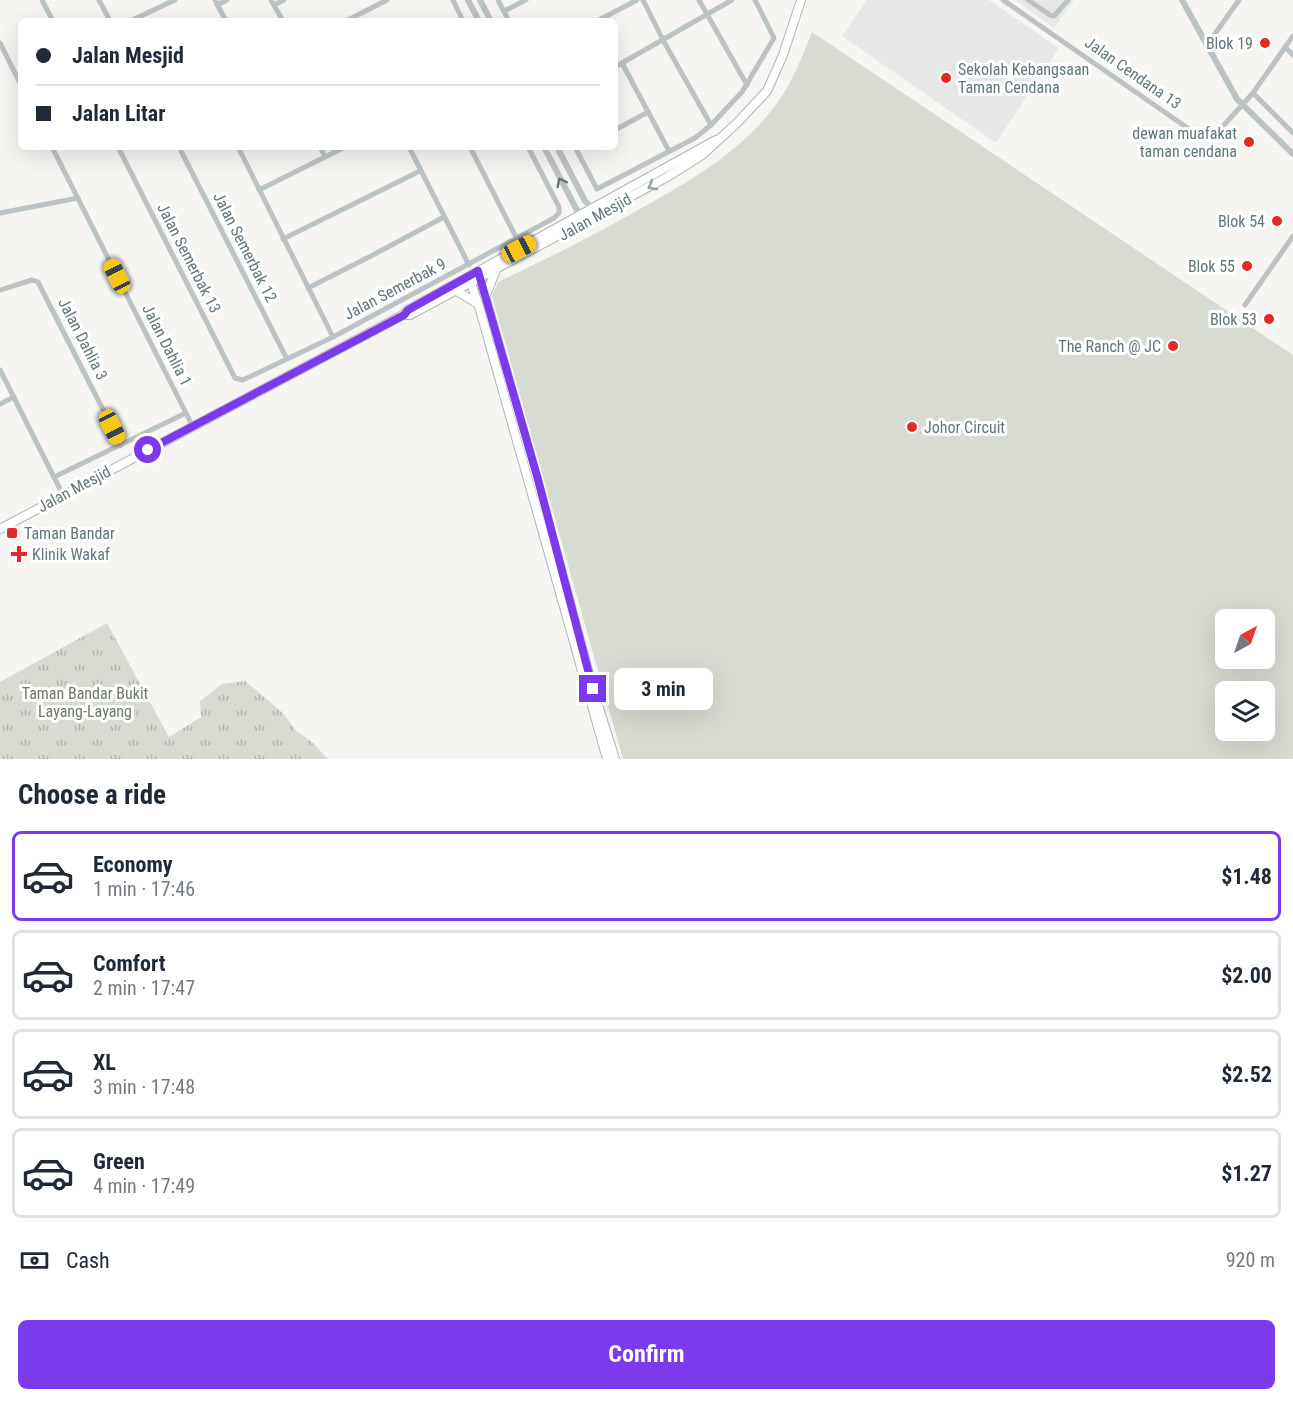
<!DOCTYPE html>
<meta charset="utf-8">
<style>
body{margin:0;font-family:"Roboto Condensed",sans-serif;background:#f6f6f7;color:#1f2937;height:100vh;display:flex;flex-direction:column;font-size:22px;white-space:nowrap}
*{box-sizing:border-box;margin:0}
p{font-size:20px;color:#747a83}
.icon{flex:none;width:33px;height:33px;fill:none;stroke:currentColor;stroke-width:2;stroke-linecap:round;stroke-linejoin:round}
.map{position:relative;height:759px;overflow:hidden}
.sheet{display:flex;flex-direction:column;background:#fff;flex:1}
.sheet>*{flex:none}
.banner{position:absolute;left:18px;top:18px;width:600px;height:132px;border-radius:9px;box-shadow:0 6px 24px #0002;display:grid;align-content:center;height:132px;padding:0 18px;background:#fff}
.needle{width:39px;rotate:40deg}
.fabs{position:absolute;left:1215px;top:609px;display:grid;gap:12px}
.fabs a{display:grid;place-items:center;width:60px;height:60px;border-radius:9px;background:#fff;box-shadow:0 6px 24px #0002;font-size:30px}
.end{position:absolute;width:27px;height:27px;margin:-14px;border:8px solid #7c3aed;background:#fff;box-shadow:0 0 0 3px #fff}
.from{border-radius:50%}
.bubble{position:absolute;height:42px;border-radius:9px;background:#fff;box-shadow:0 6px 24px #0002;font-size:20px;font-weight:700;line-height:42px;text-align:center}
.car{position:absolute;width:18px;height:36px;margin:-18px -9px;border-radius:8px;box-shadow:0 0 4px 2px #0007;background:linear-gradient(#f5c518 24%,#345 0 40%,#f5c518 0 76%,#345 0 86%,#f5c518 0)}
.banner b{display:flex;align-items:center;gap:21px;height:57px;font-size:22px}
.banner b+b{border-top:2px solid #e0e1e3}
.banner i{width:15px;height:15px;background:#1f2937}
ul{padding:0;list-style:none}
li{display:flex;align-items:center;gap:18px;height:90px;margin:0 12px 9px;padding:0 6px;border:3px solid #e0e1e3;border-radius:9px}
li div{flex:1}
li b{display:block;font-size:22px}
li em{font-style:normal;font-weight:700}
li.selected{border-color:#7c3aed}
li>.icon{width:54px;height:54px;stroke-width:1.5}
h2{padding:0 18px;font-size:27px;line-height:72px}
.pay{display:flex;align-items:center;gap:15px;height:66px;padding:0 18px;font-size:22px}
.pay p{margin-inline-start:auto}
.primary-button{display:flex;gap:12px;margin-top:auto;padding:12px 18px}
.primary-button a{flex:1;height:69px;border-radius:9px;background:#7c3aed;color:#fff;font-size:24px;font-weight:700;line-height:69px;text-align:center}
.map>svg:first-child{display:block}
.built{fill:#e6e7e6}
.grass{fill:#d7dbd2;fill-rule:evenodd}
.park{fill:url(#park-tufts)}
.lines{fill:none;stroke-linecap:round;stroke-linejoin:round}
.secondary-casing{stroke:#afb7b9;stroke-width:10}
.minor{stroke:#bcc3c5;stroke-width:5}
.tertiary{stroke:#bcc3c5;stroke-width:6}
.secondary{stroke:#fff;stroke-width:8}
.oneway{stroke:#61777d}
.oneway2{stroke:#90a0a4}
.route{stroke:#7c3aed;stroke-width:8}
.poi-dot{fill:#e12b27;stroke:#fff;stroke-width:2}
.labels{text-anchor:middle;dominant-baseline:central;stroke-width:6;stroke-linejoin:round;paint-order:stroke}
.poi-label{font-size:16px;fill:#61777d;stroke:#fff;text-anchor:end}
.street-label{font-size:16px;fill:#61777d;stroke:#fff}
.park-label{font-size:16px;fill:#6d7a64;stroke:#fff}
</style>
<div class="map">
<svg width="1293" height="759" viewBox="0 0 1293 759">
<defs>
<pattern id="park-tufts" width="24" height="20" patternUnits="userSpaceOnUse" patternTransform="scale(1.5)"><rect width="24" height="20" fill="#d7dbd2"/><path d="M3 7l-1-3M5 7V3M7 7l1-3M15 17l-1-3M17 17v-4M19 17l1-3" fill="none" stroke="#b2b6b0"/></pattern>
</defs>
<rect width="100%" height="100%" fill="#f6f5f2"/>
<!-- built -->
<g class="built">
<polygon points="867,0 989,0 1059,48 996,143 842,36"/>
<polygon points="1015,0 1074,0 1054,28"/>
</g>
<!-- grass -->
<path class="grass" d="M812,32L1293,355V759H623L492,296L498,282C544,260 589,238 633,213C685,184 739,154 775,106C792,84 802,57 812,32ZM1226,620H1264V658H1226ZM1226,692H1264V730H1226Z"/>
<!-- park -->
<polygon class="park" points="107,623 169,737 201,717 200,701 222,684 245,681 283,713 296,731 311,741 328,759 0,759 0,682"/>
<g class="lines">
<!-- secondary casing -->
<g class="secondary-casing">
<g id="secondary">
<polyline points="479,275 536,476 593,689 615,759"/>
<polyline points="470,280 480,310 607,759"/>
<polyline points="457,291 478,304"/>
<polyline points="485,297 496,270"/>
<polyline points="403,315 410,315 667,177 702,155 737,123 767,91 783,55 801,0"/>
<polyline points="0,529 403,315 408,310 716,140"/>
</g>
</g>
<!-- minor -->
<g class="minor">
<polyline points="42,0 53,21"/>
<polyline points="99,0 110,21"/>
<polyline points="215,0 226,21"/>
<polyline points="271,0 283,21"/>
<polyline points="453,0 463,21"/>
<polyline points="498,0 509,21"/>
<polyline points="643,0 663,40 711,125"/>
<polyline points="699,0 747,85"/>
<polyline points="1003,0 1199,136 1208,139 1214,136 1253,93 1293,36"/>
<polyline points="1028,0 1050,15 1054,16 1068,0"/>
<polyline points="217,5 227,0"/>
<polyline points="274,5 284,0"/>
<polyline points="504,11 526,0"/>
<polyline points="130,21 175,0"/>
<polyline points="346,21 387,0"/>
<polyline points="597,21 637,0"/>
<polyline points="0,43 21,85"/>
<polyline points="1207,45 1239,0"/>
<polyline points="1285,47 1293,55"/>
<polyline points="622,63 669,151"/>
<polyline points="615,67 732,0"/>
<polyline points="1253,93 1293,133"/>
<polyline points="615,130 648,112"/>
<polyline points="52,147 193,427"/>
<polyline points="118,147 235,378 243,380 333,337 554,218 559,213 559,207 528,147"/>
<polyline points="179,147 287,359"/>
<polyline points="238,147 333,337"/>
<polyline points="320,147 325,157"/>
<polyline points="409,147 469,265"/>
<polyline points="470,147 517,239"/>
<polyline points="575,147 597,189 695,138 711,125 742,92 774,38 755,0"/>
<polyline points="259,190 345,147"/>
<polyline points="0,213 78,198"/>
<polyline points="283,239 420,171"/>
<polyline points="308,288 373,255 444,217"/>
<polyline points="0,290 32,280 38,282 121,445"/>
<polyline points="1245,305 1293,236"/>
<polyline points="0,370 63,495"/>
<polyline points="0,404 14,397"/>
<polyline points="54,477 186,413"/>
</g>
<!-- tertiary -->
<g class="tertiary">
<polyline points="468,0 479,21"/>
<polyline points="480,0 491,21"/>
<polyline points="1182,0 1237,99 1293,154"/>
<polyline points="544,147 580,216 589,220"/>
<polyline points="557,147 585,201 590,206 596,206"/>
</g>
<!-- secondary -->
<use href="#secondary" class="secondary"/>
</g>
<!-- one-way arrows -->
<defs><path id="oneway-chevron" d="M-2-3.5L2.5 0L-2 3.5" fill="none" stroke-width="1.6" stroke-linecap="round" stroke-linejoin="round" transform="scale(1.5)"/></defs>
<use class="oneway" href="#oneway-chevron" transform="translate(561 182) rotate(-117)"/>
<use class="oneway2" href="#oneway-chevron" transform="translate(652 186) rotate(151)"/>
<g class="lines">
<!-- route -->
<polyline class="route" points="148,450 404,315 408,310 478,271 537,476 593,689"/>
</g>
<!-- markers -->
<g class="poi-dot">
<circle cx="1265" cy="43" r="6"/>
<circle cx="946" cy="78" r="6"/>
<circle cx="1249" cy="142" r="6"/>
<circle cx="1277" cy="221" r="6"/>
<circle cx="1247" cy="266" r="6"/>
<circle cx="1269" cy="319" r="6"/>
<circle cx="1173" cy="346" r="6"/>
<circle cx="912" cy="427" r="6"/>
<rect x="6" y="527" width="12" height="12" rx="3"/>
<path d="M16 545h6v6h6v6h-6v6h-6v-6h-6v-6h6z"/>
</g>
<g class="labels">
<!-- poi labels -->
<g class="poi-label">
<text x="1253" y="43">Blok 19</text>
<text x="958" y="69" text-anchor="start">Sekolah Kebangsaan<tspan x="958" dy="18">Taman Cendana</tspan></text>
<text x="1237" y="133">dewan muafakat<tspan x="1237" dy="18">taman cendana</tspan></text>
<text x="1265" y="221">Blok 54</text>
<text x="1235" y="266">Blok 55</text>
<text x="1257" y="319">Blok 53</text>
<text x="1161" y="346">The Ranch @ JC</text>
<text x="924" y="427" text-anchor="start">Johor Circuit</text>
<text x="24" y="533" text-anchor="start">Taman Bandar</text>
<text x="32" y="554" text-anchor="start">Klinik Wakaf</text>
</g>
<!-- street labels -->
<g class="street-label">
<text transform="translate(1133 73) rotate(35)">Jalan Cendana 13</text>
<text transform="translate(595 217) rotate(-29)">Jalan Mesjid</text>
<text transform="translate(245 247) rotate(63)">Jalan Semerbak 12</text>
<text transform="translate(189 258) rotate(63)">Jalan Semerbak 13</text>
<text transform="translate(395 289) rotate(-28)">Jalan Semerbak 9</text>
<text transform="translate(83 339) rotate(63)">Jalan Dahlia 3</text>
<text transform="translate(167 345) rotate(63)">Jalan Dahlia 1</text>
<text transform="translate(74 489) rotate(-28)">Jalan Mesjid</text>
</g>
<!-- park labels -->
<g class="park-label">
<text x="85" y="693">Taman Bandar Bukit<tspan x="85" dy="18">Layang-Layang</tspan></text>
</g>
</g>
</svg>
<div class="fabs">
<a><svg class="needle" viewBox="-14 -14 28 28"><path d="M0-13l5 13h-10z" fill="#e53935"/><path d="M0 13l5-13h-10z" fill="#747a83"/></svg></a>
<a><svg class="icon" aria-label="layers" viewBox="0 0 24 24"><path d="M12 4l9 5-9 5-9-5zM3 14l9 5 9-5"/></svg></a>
</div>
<i class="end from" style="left:148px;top:450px"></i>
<i class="end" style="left:593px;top:689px"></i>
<div class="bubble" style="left:614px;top:668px;width:99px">3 min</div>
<i class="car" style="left:519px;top:249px;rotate:62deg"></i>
<i class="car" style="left:117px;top:276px;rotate:333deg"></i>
<i class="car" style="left:112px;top:427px;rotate:154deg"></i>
<div class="banner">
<b><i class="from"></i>Jalan Mesjid</b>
<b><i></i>Jalan Litar</b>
</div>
</div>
<section class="sheet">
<h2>Choose a ride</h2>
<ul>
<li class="selected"><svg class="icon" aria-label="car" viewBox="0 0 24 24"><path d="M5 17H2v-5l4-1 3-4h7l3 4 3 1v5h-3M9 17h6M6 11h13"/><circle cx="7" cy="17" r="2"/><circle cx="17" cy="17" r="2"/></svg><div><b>Economy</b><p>1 min · 17:46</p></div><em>$1.48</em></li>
<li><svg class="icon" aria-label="car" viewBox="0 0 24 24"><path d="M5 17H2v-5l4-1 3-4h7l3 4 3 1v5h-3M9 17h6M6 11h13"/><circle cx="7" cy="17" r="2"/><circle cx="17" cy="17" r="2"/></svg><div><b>Comfort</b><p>2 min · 17:47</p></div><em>$2.00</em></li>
<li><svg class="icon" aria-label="car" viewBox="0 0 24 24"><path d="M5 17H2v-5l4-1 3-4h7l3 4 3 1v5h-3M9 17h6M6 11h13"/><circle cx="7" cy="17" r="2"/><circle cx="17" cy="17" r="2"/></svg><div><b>XL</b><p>3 min · 17:48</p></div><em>$2.52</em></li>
<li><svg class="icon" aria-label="car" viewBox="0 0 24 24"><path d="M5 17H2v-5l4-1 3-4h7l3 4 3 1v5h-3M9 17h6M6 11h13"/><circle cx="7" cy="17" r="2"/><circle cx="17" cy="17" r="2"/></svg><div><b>Green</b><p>4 min · 17:49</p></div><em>$1.27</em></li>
</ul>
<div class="pay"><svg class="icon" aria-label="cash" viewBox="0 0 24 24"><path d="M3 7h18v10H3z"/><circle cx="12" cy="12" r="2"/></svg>Cash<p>920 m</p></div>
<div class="primary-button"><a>Confirm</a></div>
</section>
